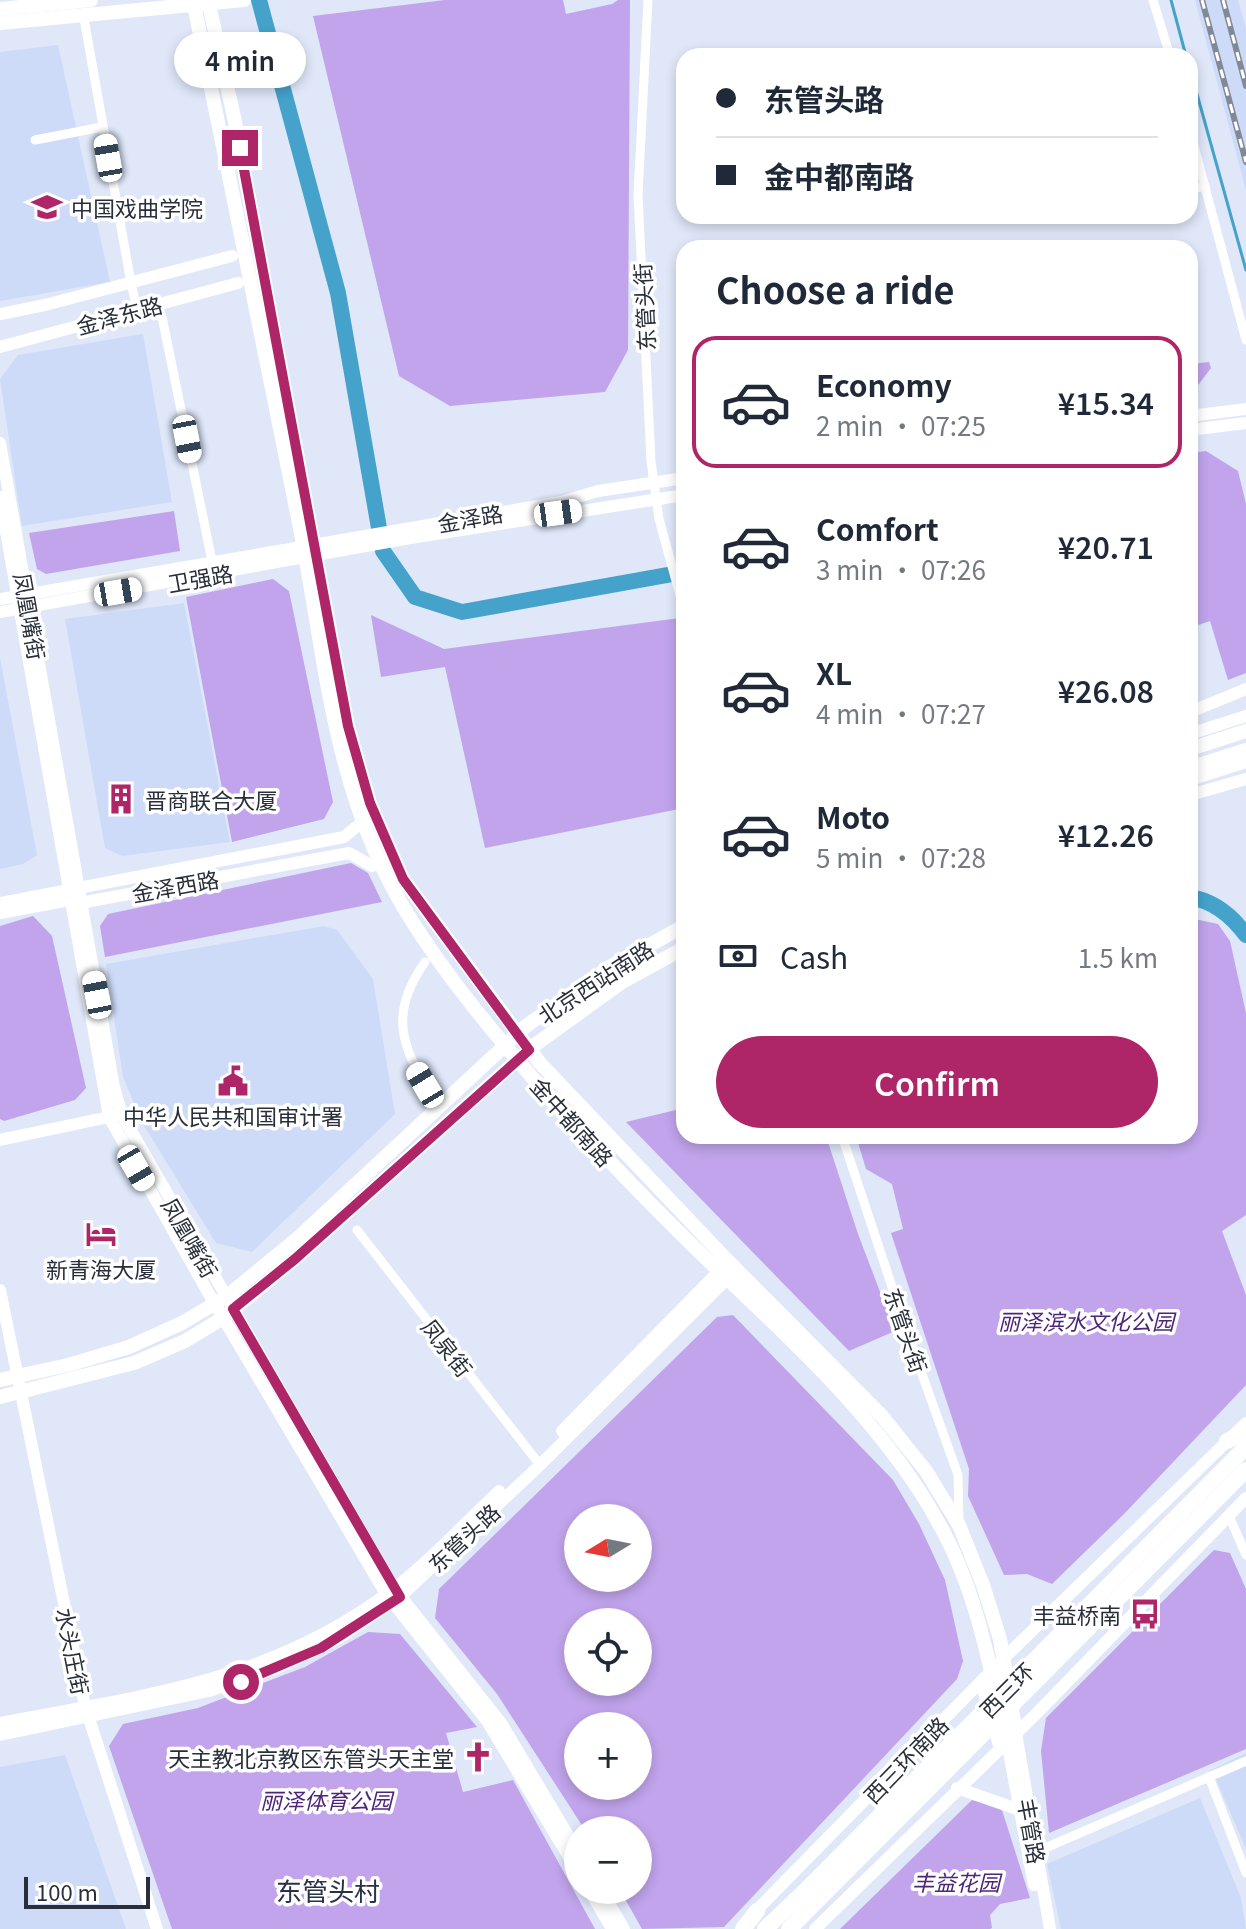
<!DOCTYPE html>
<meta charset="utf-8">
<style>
body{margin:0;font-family:Georgia,"Noto Sans SC",serif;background:#f2f2f3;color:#1f2937;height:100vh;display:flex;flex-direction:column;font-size:30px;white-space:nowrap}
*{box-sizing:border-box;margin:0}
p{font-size:26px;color:#747a83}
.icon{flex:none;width:44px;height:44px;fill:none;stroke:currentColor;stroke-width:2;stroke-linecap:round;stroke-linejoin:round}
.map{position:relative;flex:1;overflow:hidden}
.drawer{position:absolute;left:676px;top:240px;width:522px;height:904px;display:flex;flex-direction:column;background:#fff;border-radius:24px;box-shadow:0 4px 12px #0003}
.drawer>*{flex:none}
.banner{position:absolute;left:676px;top:48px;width:522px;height:176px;border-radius:24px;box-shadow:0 4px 12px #0003;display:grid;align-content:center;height:176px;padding:0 40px;background:#fff}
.needle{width:52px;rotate:260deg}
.buttons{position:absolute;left:564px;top:1504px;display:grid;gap:16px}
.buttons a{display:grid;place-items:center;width:88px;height:88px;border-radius:50%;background:#fff;box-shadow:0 4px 12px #0003;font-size:40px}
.scale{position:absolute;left:24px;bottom:20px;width:126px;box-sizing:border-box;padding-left:8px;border:4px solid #292f3a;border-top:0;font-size:22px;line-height:28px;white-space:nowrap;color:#292f3a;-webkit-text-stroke:6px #fff;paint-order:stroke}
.end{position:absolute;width:36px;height:36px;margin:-18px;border:10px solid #ae2568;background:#fff;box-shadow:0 0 0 4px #fff}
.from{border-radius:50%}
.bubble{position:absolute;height:56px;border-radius:28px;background:#fff;box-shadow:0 4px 12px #0003;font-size:26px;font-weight:600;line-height:56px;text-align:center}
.car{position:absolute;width:24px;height:48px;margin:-24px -12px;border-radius:10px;box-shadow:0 0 6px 2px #0007;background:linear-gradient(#fff 24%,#345 0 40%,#fff 0 76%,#345 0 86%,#fff 0)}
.banner b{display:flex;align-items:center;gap:28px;height:76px;font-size:30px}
.banner b+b{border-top:2px solid #e0e1e3}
.banner i{width:20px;height:20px;background:#1f2937}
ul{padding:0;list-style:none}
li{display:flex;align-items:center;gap:24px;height:132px;margin:0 16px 12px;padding:0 24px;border:4px solid transparent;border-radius:24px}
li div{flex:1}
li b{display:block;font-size:30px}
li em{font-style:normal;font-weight:600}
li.on{border-color:#ae2568}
li>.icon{width:72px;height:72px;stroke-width:1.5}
h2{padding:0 40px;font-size:36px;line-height:96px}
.pay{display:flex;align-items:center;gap:20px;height:88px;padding:0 40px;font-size:30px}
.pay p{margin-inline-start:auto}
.action{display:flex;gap:16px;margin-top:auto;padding:16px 40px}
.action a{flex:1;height:92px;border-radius:48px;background:#ae2568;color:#fff;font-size:32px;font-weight:600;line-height:92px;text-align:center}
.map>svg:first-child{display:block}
.built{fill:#cedbf8}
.green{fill:#c1a4ec;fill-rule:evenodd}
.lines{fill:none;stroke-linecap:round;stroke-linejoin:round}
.stream{stroke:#44a2cb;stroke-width:3}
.river{stroke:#44a2cb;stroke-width:16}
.street{stroke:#fff;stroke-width:9}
.secondary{stroke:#fff;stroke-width:12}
.primary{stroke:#fff;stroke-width:14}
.highway{stroke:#fff;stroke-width:16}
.rail-casing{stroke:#818896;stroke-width:6}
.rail{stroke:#fff;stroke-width:3;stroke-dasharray:9;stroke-linecap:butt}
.route{stroke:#ae2568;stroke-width:10}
.labels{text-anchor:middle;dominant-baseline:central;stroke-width:7;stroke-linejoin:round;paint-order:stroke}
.poi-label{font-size:22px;fill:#292f3a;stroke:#fff;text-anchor:start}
.street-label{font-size:22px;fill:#292f3a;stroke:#fff}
.park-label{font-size:22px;font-style:italic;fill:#4d2579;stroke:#fff}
.quarter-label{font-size:26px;fill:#273148;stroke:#fff}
</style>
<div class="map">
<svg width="1246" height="1929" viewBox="0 0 1246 1929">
<rect width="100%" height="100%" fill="#dfe7f9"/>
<!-- built -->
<g class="built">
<polygon points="1195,0 1238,0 1246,28 1246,190"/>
<polygon points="58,45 110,282 0,301 0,52"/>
<polygon points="143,334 172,502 22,526 0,379 18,355"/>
<polygon points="184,603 230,842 122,856 105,848 65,619"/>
<polygon points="0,658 37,855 23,864 0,869"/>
<polygon points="324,926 337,930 373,979 395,1114 252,1252 216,1243 143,1124 123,1077 106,964"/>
<polygon points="1246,1753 1246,1849 1212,1770"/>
<polygon points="65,1755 126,1929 0,1929 0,1767"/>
<polygon points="1200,1798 1241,1898 1246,1929 1061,1929 1047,1864"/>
</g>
<!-- green -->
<g class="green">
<polygon points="445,0 563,0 566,14 612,4 618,0 630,0 628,350 605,392 450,406 399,376 313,16"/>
<polygon points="1209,362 1211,368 1190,396 1190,364"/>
<polygon points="1206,451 1238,471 1246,504 1246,673 1228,680 1210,621 1190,628 1190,453"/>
<polygon points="174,511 180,551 46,574 37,569 29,533"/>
<polygon points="273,579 289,591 333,802 324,819 232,842 186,597"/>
<polygon points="371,615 444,649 680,618 684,633 684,808 485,848 445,667 381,677"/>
<polygon points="351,863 368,873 382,902 105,957 100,926 108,914"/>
<polygon points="33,916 52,936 86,1088 75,1100 4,1121 0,1119 0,926"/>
<polygon points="1190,918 1218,924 1230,941 1246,1013 1246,1215 1222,1231 1246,1295 1246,1385 1124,1514 1052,1584 1027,1574 1004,1575 968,1496 969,1469 891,1233 903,1229 892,1184 866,1169 856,1136 1190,1136"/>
<polygon points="684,1108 684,1136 826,1136 858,1234 895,1331 849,1351 626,1122"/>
<path d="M733,1315L893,1480L919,1524L945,1580L963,1661L957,1679L724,1927L642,1929L620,1890H638V1830H585L497,1694L435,1618L439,1589L717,1317ZM638,1518V1578H578V1518ZM578,1622H638V1682H578ZM578,1726H638V1786H578Z"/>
<polygon points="1214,1550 1230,1553 1246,1589 1246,1749 1049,1833 1041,1751 1046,1718"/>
<polygon points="368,1632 400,1634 477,1727 446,1733 463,1792 513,1780 595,1929 172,1929 109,1746 123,1724 198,1708 305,1667"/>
<polygon points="972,1800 1001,1807 1030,1898 1000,1904 990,1915 992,1928 990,1929 840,1929"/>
</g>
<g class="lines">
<!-- stream -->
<g class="stream">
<polyline points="1171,0 1186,56"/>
<polyline points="1190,69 1246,270"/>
</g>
<!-- river -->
<g class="river">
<polyline points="259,0 338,293 383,551 415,597 462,612 684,572"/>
<path d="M1190,897C1214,901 1232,916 1246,935"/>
</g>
<!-- street -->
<g class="street">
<polyline points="648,0 638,195 651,461 659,519 684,610"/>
<polyline points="1153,0 1170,56"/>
<polyline points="83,13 131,283 137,309 162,317 212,561"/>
<polyline points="1190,131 1246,340"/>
<polyline points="35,140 102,127"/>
<polyline points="1190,190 1205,186"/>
<path d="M425,962C384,1020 406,1054 439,1108"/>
<polyline points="842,1136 907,1332 958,1475 959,1521"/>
<polyline points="357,1230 540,1465"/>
<polyline points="1229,1516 1246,1555"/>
<polyline points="1209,1777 1246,1873"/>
<polyline points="1036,1852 1246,1761"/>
</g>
<!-- secondary -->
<g class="secondary">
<polyline points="0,314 45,305 232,256"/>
<polyline points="0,347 238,283"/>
<polyline points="1190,416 1246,409"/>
<polyline points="1190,430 1246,423"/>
<polyline points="0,443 114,1087 122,1115 394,1588 501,1723 578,1852"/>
<polyline points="0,497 109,1117 209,1294 386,1594 487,1721 578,1872"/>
<polyline points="0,599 561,502 598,491 684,478"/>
<polyline points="0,612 410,538 684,495"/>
<polyline points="1190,712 1246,689"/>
<polyline points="1190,734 1246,716"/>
<polyline points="1190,780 1246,762"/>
<polyline points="1190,795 1246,779"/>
<polyline points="0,903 344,837 356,827"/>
<polyline points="0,913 70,900 80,903 349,853 372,866"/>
<polyline points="0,1140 114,1116"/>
<polyline points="0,1290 85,1706 157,1929"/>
<polyline points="562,1431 719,1271"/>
<polyline points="981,1682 1000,1749"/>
<path d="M0,1723C145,1695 270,1682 392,1590C430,1561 464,1524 499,1491"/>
<polyline points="1016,1733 1050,1929"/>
<polyline points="0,1735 209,1691 277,1668 339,1638 400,1597 540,1465 727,1279"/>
<polyline points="1007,1742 1034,1885"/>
<polyline points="957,1788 1020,1810"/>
<polyline points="589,1890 612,1929"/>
<polyline points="601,1890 624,1929"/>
<polyline points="751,1916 1003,1659 1246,1423"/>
<polyline points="815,1929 1036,1714 1246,1498"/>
</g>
<!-- primary -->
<g class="primary">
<path d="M193,0C229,176 265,351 300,528C327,666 333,795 410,918C445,974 488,1026 531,1076C591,1143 653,1208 718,1270C799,1347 892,1432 944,1533C978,1597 991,1672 1007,1742"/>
<polyline points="208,0 234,117 348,726 370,803 403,879 539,1062 728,1261 882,1416 926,1471 959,1525 983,1585 1000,1639 1016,1733"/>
<polyline points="0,9 91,0"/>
<polyline points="0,23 244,0"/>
<polyline points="1190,749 1246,731"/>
<polyline points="1190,768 1246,750"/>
<polyline points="0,1380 68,1365 129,1347 182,1323 226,1297 298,1238 526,1026 608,968 684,926"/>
<polyline points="0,1397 134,1363 185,1341 223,1318 295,1259 532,1047 622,982 684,948"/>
</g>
<!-- highway -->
<g class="highway">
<polyline points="1227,1441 1246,1431"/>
<polyline points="743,1929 757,1911"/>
<polyline points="765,1929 807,1889 1246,1447"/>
<polyline points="789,1929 1246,1470"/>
</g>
<!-- rail casing -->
<g class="rail-casing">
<g id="rail">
<polyline points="1202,0 1246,162"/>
<polyline points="1223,0 1246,86"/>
</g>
</g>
<!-- rail -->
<use href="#rail" class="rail"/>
</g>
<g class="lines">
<!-- route -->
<polyline class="route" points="240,148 348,726 370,803 403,879 529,1050 295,1259 233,1309 400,1597 321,1648 241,1682"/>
</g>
<!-- icons -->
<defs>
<g id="university-bare" transform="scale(2.4)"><path d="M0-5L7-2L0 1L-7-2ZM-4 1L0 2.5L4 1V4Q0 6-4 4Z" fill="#ae2568" stroke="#fff" stroke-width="2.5" paint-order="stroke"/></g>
<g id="building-bare" transform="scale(2.4)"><path d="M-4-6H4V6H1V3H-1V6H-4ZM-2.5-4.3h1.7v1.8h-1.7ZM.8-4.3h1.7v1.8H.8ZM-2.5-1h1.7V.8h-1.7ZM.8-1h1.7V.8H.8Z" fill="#ae2568" stroke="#fff" stroke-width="2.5" paint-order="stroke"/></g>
<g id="civic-bare" transform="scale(2.4)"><path d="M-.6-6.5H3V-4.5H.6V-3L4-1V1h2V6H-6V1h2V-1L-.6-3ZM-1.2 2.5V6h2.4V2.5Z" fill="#ae2568" stroke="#fff" stroke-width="2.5" paint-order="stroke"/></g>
<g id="hotel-bare" transform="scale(2.4)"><path d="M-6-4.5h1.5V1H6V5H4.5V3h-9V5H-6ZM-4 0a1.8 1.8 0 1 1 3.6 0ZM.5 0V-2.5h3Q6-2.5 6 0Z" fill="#ae2568" stroke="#fff" stroke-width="2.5" paint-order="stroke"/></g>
<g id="bus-bare" transform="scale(2.4)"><path d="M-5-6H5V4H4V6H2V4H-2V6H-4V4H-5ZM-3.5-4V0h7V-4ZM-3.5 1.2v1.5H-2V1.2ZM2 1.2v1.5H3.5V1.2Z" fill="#ae2568" stroke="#fff" stroke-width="2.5" paint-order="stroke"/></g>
<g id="church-bare" transform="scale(2.4)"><path d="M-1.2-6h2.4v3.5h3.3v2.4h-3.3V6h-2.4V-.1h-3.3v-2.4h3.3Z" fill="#ae2568" stroke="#fff" stroke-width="2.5" paint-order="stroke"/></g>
</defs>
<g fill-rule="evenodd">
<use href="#university-bare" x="47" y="207"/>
<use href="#building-bare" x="121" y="799"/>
<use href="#civic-bare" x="233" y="1081"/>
<use href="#hotel-bare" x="101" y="1234"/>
<use href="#bus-bare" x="1145" y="1614"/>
<use href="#church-bare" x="478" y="1757"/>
</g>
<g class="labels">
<!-- poi labels -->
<g class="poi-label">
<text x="71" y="207">中国戏曲学院</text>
<text x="145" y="799">晋商联合大厦</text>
<text x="233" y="1115" text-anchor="middle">中华人民共和国审计署</text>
<text x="101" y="1268" text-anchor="middle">新青海大厦</text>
<text x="1121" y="1614" text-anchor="end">丰益桥南</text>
<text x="454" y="1757" text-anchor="end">天主教北京教区东管头天主堂</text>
</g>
<!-- street labels -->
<g class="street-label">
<text transform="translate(643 307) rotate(-93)">东管头街</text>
<text transform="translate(119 314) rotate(-15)">金泽东路</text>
<text transform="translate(470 517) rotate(-10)">金泽路</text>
<text transform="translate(200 577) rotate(-10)">卫强路</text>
<text transform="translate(31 616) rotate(80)">凤凰嘴街</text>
<text transform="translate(175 885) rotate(-10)">金泽西路</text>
<text transform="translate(595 981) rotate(-33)">北京西站南路</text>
<text transform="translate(573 1121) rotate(48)">金中都南路</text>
<text transform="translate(191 1237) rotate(60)">凤凰嘴街</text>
<text transform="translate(907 1330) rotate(71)">东管头街</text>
<text transform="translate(448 1347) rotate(52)">凤泉街</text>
<text transform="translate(463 1537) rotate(-43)">东管头路</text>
<text transform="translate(74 1651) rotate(79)">水头庄街</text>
<text transform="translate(1006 1689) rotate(-45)">西三环</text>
<text transform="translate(905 1759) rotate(-46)">西三环南路</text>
<text transform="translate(1033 1831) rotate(80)">丰管路</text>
</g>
<!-- park labels -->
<g class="park-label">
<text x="1086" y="1320">丽泽滨水文化公园</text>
<text x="326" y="1799">丽泽体育公园</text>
<text x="956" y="1881">丰益花园</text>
</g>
<!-- quarter labels -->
<g class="quarter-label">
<text x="328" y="1889">东管头村</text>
</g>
</g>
</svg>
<div class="buttons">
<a><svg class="needle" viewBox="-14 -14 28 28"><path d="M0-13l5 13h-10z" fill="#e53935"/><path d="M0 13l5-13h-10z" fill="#747a83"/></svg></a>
<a><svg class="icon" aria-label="locate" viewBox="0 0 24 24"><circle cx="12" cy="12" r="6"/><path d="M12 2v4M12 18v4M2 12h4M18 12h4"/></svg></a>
<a>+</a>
<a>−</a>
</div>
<div class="scale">100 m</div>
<i class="end from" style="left:241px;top:1682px"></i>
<i class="end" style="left:240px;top:148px"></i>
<div class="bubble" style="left:174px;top:32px;width:132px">4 min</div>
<i class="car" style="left:108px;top:158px;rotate:350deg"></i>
<i class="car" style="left:187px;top:439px;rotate:169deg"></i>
<i class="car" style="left:558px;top:513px;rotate:82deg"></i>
<i class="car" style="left:118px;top:592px;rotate:80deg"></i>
<i class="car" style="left:97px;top:995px;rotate:349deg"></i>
<i class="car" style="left:425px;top:1085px;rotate:329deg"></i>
<i class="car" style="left:136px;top:1168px;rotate:150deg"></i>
<div class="banner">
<b><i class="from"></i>东管头路</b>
<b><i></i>金中都南路</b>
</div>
<section class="drawer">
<h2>Choose a ride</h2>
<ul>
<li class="on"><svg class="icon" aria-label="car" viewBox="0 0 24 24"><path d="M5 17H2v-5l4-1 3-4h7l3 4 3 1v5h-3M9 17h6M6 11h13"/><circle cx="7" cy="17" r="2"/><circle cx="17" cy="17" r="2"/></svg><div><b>Economy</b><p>2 min · 07:25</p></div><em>¥15.34</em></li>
<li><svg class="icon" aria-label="car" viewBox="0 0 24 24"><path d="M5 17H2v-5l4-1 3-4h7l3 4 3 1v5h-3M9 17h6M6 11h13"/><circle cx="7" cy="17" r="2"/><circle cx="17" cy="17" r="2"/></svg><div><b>Comfort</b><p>3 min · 07:26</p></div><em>¥20.71</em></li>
<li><svg class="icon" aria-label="car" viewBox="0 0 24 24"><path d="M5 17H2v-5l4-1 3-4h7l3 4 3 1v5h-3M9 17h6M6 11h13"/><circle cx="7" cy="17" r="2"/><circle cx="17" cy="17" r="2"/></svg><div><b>XL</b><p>4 min · 07:27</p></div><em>¥26.08</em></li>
<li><svg class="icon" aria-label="car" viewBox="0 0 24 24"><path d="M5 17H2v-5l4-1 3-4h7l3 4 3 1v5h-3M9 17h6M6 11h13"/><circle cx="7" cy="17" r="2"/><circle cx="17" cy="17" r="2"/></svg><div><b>Moto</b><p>5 min · 07:28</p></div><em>¥12.26</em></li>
</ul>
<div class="pay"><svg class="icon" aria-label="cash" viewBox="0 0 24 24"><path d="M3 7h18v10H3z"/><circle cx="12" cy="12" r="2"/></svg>Cash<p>1.5 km</p></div>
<div class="action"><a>Confirm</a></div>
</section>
</div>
